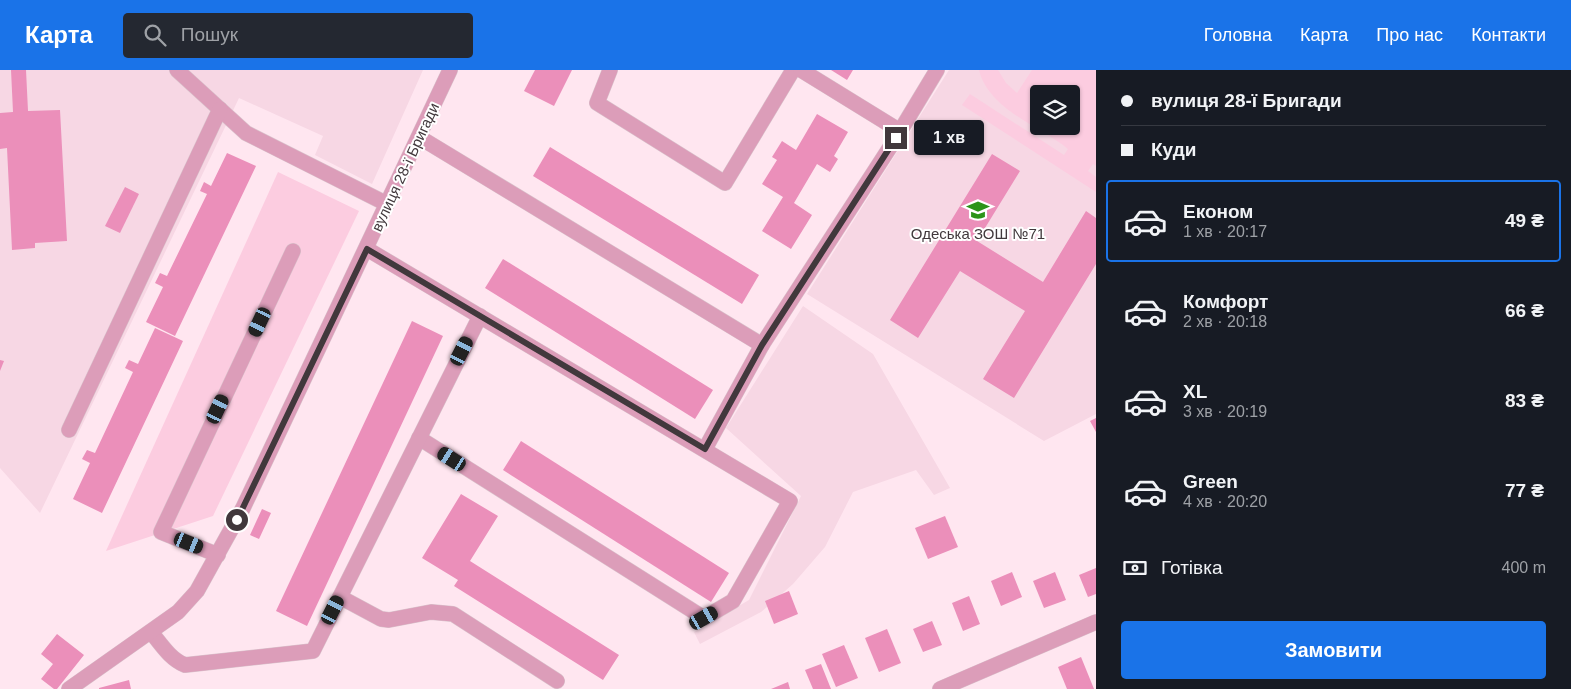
<!DOCTYPE html>
<html lang="uk">
<meta charset="utf-8">
<style>
body{margin:0;font-family:Arial,sans-serif;background:#242831;color:#f1f3f6;height:100vh;display:flex;flex-direction:column;font-size:19px;white-space:nowrap}
*{box-sizing:border-box;margin:0}
p{font-size:16px;color:#9ea1a6}
.icon{flex:none;width:28px;height:28px;fill:none;stroke:currentColor;stroke-width:2;stroke-linecap:round;stroke-linejoin:round}
.map{position:relative;flex:1;overflow:hidden}
.drawer{display:flex;flex-direction:column;background:#171b24;width:475px}
.drawer>*{flex:none}
.banner{display:grid;align-content:center;height:110px;padding:0 25px;background:#171b24}
.controls{position:absolute;left:1030px;top:15px;display:grid;gap:10px}
.controls a{display:grid;place-items:center;width:50px;height:50px;border-radius:5px;background:#171b24;box-shadow:0 1px 4px #0004;font-size:25px}
.end{position:absolute;width:22px;height:22px;margin:-11px;border:6px solid #41383c;background:#fff;box-shadow:0 0 0 2px #fff}
.from{border-radius:50%}
.bubble{position:absolute;height:35px;border-radius:5px;background:#171b24;box-shadow:0 1px 4px #0004;font-size:16px;font-weight:700;line-height:35px;text-align:center}
.car{position:absolute;width:15px;height:30px;margin:-15px -8px;border-radius:6px;box-shadow:0 0 4px 1px #0007;background:linear-gradient(#222 24%,#8ab4d8 0 40%,#222 0 76%,#8ab4d8 0 86%,#222 0)}
.banner b{display:flex;align-items:center;gap:18px;height:48px;font-size:19px}
.banner b+b{border-top:1px solid #363941}
.banner i{width:12px;height:12px;background:#f1f3f6}
ul{padding:0;list-style:none}
li{display:flex;align-items:center;gap:15px;height:82px;margin:0 10px 8px;padding:0 15px;border:2px solid transparent;border-radius:5px}
li div{flex:1}
li b{display:block;font-size:19px}
li em{font-style:normal;font-weight:700}
li.active{border-color:#1a73e8}
li>.icon{width:45px;height:45px;stroke-width:1.5}
.pay{display:flex;align-items:center;gap:12px;height:55px;padding:0 25px;font-size:19px}
.pay p{margin-inline-start:auto}
.primary-button{display:flex;gap:10px;margin-top:auto;padding:10px 25px}
.primary-button a{flex:1;height:58px;border-radius:5px;background:#1a73e8;color:#fff;font-size:20px;font-weight:700;line-height:58px;text-align:center}
header{display:flex;align-items:center;gap:30px;box-sizing:border-box;height:70px;padding:0 25px;background:#1a73e8;color:#fff}
header strong{font-size:24px}
nav{display:flex;gap:28px;margin-inline-start:auto;font-size:18px}
.search{width:350px;height:45px;background:#242831;display:flex;align-items:center;gap:12px;box-sizing:border-box;padding:0 18px;border-radius:5px;color:#9ea1a6;font-size:19px}
main{display:flex;flex:1;min-height:0}
.map>svg:first-child{display:block}
.built{fill:#f7d7e4;fill-rule:evenodd}
.green{fill:#fccce0;fill-rule:evenodd}
.building{fill:#eb8fba}
.lines{fill:none;stroke-linecap:round;stroke-linejoin:round}
.minor-casing{stroke:#d9c3cc;stroke-width:16}
.minor{stroke:#dc9db9;stroke-width:15}
.route{stroke:#41383c;stroke-width:6}
.labels{text-anchor:middle;dominant-baseline:central;stroke-width:4;stroke-linejoin:round;paint-order:stroke}
.street-label{font-size:15px;fill:#41383c;stroke:#fff}
.poi-label{font-size:15px;fill:#41383c;stroke:#fff}
</style>
<header>
<strong>Карта</strong>
<div class="search"><svg class="icon" aria-label="search" viewBox="0 0 24 24"><circle cx="10" cy="10" r="6"/><path d="M15 15l6 6"/></svg>Пошук</div>
<nav><a>Головна</a><a>Карта</a><a>Про нас</a><a>Контакти</a></nav>
</header>
<main>
<div class="map">
<svg width="1096" height="619" viewBox="0 0 1096 619">
<rect width="100%" height="100%" fill="#ffe6f0"/>
<!-- built -->
<g class="built">
<polygon points="0,0 423,0 372,114 315,85 323,66 239,28 40,443 0,398"/>
<path d="M949,0H1096V344L1044,371L807,224ZM1039,24H1071V56H1039Z"/>
<polygon points="803,236 873,284 950,418 934,425 916,400 853,422 825,477 793,514 761,542 700,574 694,562 749,530 801,426 726,358"/>
</g>
<!-- green -->
<g class="green">
<path d="M979,0H998L1006,13L1017,23L1032,0H1096V96L1093,94L1088,101L1096,107V122L962,35L970,24L1064,85L1068,79C1040,56 989,40 979,0ZM1039,24H1071V56H1039Z"/>
<polygon points="278,102 359,141 213,446 106,481"/>
</g>
<!-- building -->
<g class="building">
<polygon points="11,0 26,0 28,41 60,40 67,171 35,173 35,178 12,180 7,78 0,79 0,43 13,42"/>
<polygon points="535,0 572,0 554,36 524,21"/>
<polygon points="831,0 853,0 847,10"/>
<polygon points="817,44 848,62 834,86 838,89 830,102 817,94 794,133 812,145 791,179 762,161 783,127 762,114 777,90 772,87 782,71 796,80"/>
<polygon points="550,77 759,205 742,234 533,106"/>
<polygon points="227,83 256,96 175,266 146,252 163,217 155,213 160,203 167,206 207,124 200,121 204,112 211,116"/>
<polygon points="992,84 1020,101 977,171 1043,212 1086,141 1096,148 1096,194 1014,328 983,309 1025,241 960,201 918,268 890,250"/>
<polygon points="125,117 139,124 120,163 105,156"/>
<polygon points="503,189 713,320 695,349 485,218"/>
<polygon points="412,251 443,266 307,556 276,541"/>
<polygon points="155,258 183,271 102,443 73,429 90,393 82,389 87,380 95,383 133,302 125,298 129,290 138,294"/>
<polygon points="0,290 4,291 0,301"/>
<polygon points="1096,348 1096,362 1090,351"/>
<polygon points="521,371 729,503 711,532 503,400"/>
<polygon points="461,424 498,446 470,491 619,585 603,610 454,516 458,510 422,488"/>
<polygon points="262,439 271,443 259,469 250,465"/>
<polygon points="945,446 958,477 928,489 915,458"/>
<polygon points="1096,498 1096,524 1088,527 1079,505"/>
<polygon points="1012,502 1022,527 1001,536 991,511"/>
<polygon points="1055,502 1066,530 1044,538 1033,511"/>
<polygon points="789,521 798,544 774,554 765,531"/>
<polygon points="969,526 980,554 963,561 952,533"/>
<polygon points="932,551 942,575 923,582 913,559"/>
<polygon points="887,559 901,593 879,602 865,568"/>
<polygon points="57,564 84,585 57,619 54,619 41,609 53,594 41,584"/>
<polygon points="844,575 858,608 836,617 822,584"/>
<polygon points="1081,587 1094,619 1067,619 1058,597"/>
<polygon points="821,594 831,619 813,619 805,600"/>
<polygon points="129,610 131,619 99,619 99,618"/>
<polygon points="788,612 790,619 771,619"/>
</g>
<g class="lines">
<!-- minor casing -->
<g class="minor-casing">
<g id="minor">
<polyline points="177,0 246,63 387,134"/>
<polyline points="610,0 597,33 725,113 793,0"/>
<polyline points="801,0 900,61"/>
<polyline points="419,67 762,275"/>
<polyline points="367,179 790,431 733,531 704,548 419,368"/>
<polyline points="69,360 220,39"/>
<polyline points="705,379 762,275 896,68 937,0"/>
<polyline points="218,485 161,462 293,181"/>
<polyline points="340,527 381,549 389,550 431,542 453,544 557,611"/>
<path d="M151,562C161,574 170,589 185,595L313,581L480,246"/>
<polyline points="69,619 178,542 197,521 243,438 450,0"/>
<polyline points="940,619 1096,552"/>
</g>
</g>
<!-- minor -->
<use href="#minor" class="minor"/>
</g>
<g class="lines">
<!-- route -->
<polyline class="route" points="237,450 367,179 705,379 762,275 896,68"/>
</g>
<!-- icons -->
<defs>
<g id="school-bare" transform="scale(1.725)"><path d="M0-5L7-2L0 1L-7-2ZM-4 1L0 2.5L4 1V4Q0 6-4 4Z" fill="#2b9318" stroke="#fff" stroke-width="2.5" paint-order="stroke"/></g>
</defs>
<g fill-rule="evenodd">
<use href="#school-bare" x="978" y="140"/>
</g>
<g class="labels">
<!-- street labels -->
<g class="street-label">
<text transform="translate(405 97) rotate(-65)">вулиця 28-ї Бригади</text>
</g>
<!-- poi labels -->
<g class="poi-label">
<text x="978" y="163">Одеська ЗОШ №71</text>
</g>
</g>
</svg>
<div class="controls">
<a><svg class="icon" aria-label="layers" viewBox="0 0 24 24"><path d="M12 4l9 5-9 5-9-5zM3 14l9 5 9-5"/></svg></a>
</div>
<i class="end from" style="left:237px;top:450px"></i>
<i class="end" style="left:896px;top:68px"></i>
<div class="bubble" style="left:914px;top:50px;width:70px">1 хв</div>
<i class="car" style="left:260px;top:252px;rotate:205deg"></i>
<i class="car" style="left:462px;top:281px;rotate:27deg"></i>
<i class="car" style="left:218px;top:339px;rotate:25deg"></i>
<i class="car" style="left:452px;top:389px;rotate:302deg"></i>
<i class="car" style="left:189px;top:473px;rotate:112deg"></i>
<i class="car" style="left:333px;top:540px;rotate:27deg"></i>
<i class="car" style="left:704px;top:548px;rotate:60deg"></i>
</div>
<section class="drawer">
<div class="banner">
<b><i class="from"></i>вулиця 28-ї Бригади</b>
<b><i></i>Куди</b>
</div>
<ul>
<li class="active"><svg class="icon" aria-label="car" viewBox="0 0 24 24"><path d="M5 17H2v-5l4-1 3-4h7l3 4 3 1v5h-3M9 17h6M6 11h13"/><circle cx="7" cy="17" r="2"/><circle cx="17" cy="17" r="2"/></svg><div><b>Економ</b><p>1 хв · 20:17</p></div><em>49 ₴</em></li>
<li><svg class="icon" aria-label="car" viewBox="0 0 24 24"><path d="M5 17H2v-5l4-1 3-4h7l3 4 3 1v5h-3M9 17h6M6 11h13"/><circle cx="7" cy="17" r="2"/><circle cx="17" cy="17" r="2"/></svg><div><b>Комфорт</b><p>2 хв · 20:18</p></div><em>66 ₴</em></li>
<li><svg class="icon" aria-label="car" viewBox="0 0 24 24"><path d="M5 17H2v-5l4-1 3-4h7l3 4 3 1v5h-3M9 17h6M6 11h13"/><circle cx="7" cy="17" r="2"/><circle cx="17" cy="17" r="2"/></svg><div><b>XL</b><p>3 хв · 20:19</p></div><em>83 ₴</em></li>
<li><svg class="icon" aria-label="car" viewBox="0 0 24 24"><path d="M5 17H2v-5l4-1 3-4h7l3 4 3 1v5h-3M9 17h6M6 11h13"/><circle cx="7" cy="17" r="2"/><circle cx="17" cy="17" r="2"/></svg><div><b>Green</b><p>4 хв · 20:20</p></div><em>77 ₴</em></li>
</ul>
<div class="pay"><svg class="icon" aria-label="cash" viewBox="0 0 24 24"><path d="M3 7h18v10H3z"/><circle cx="12" cy="12" r="2"/></svg>Готівка<p>400 m</p></div>
<div class="primary-button"><a>Замовити</a></div>
</section>
</main>
